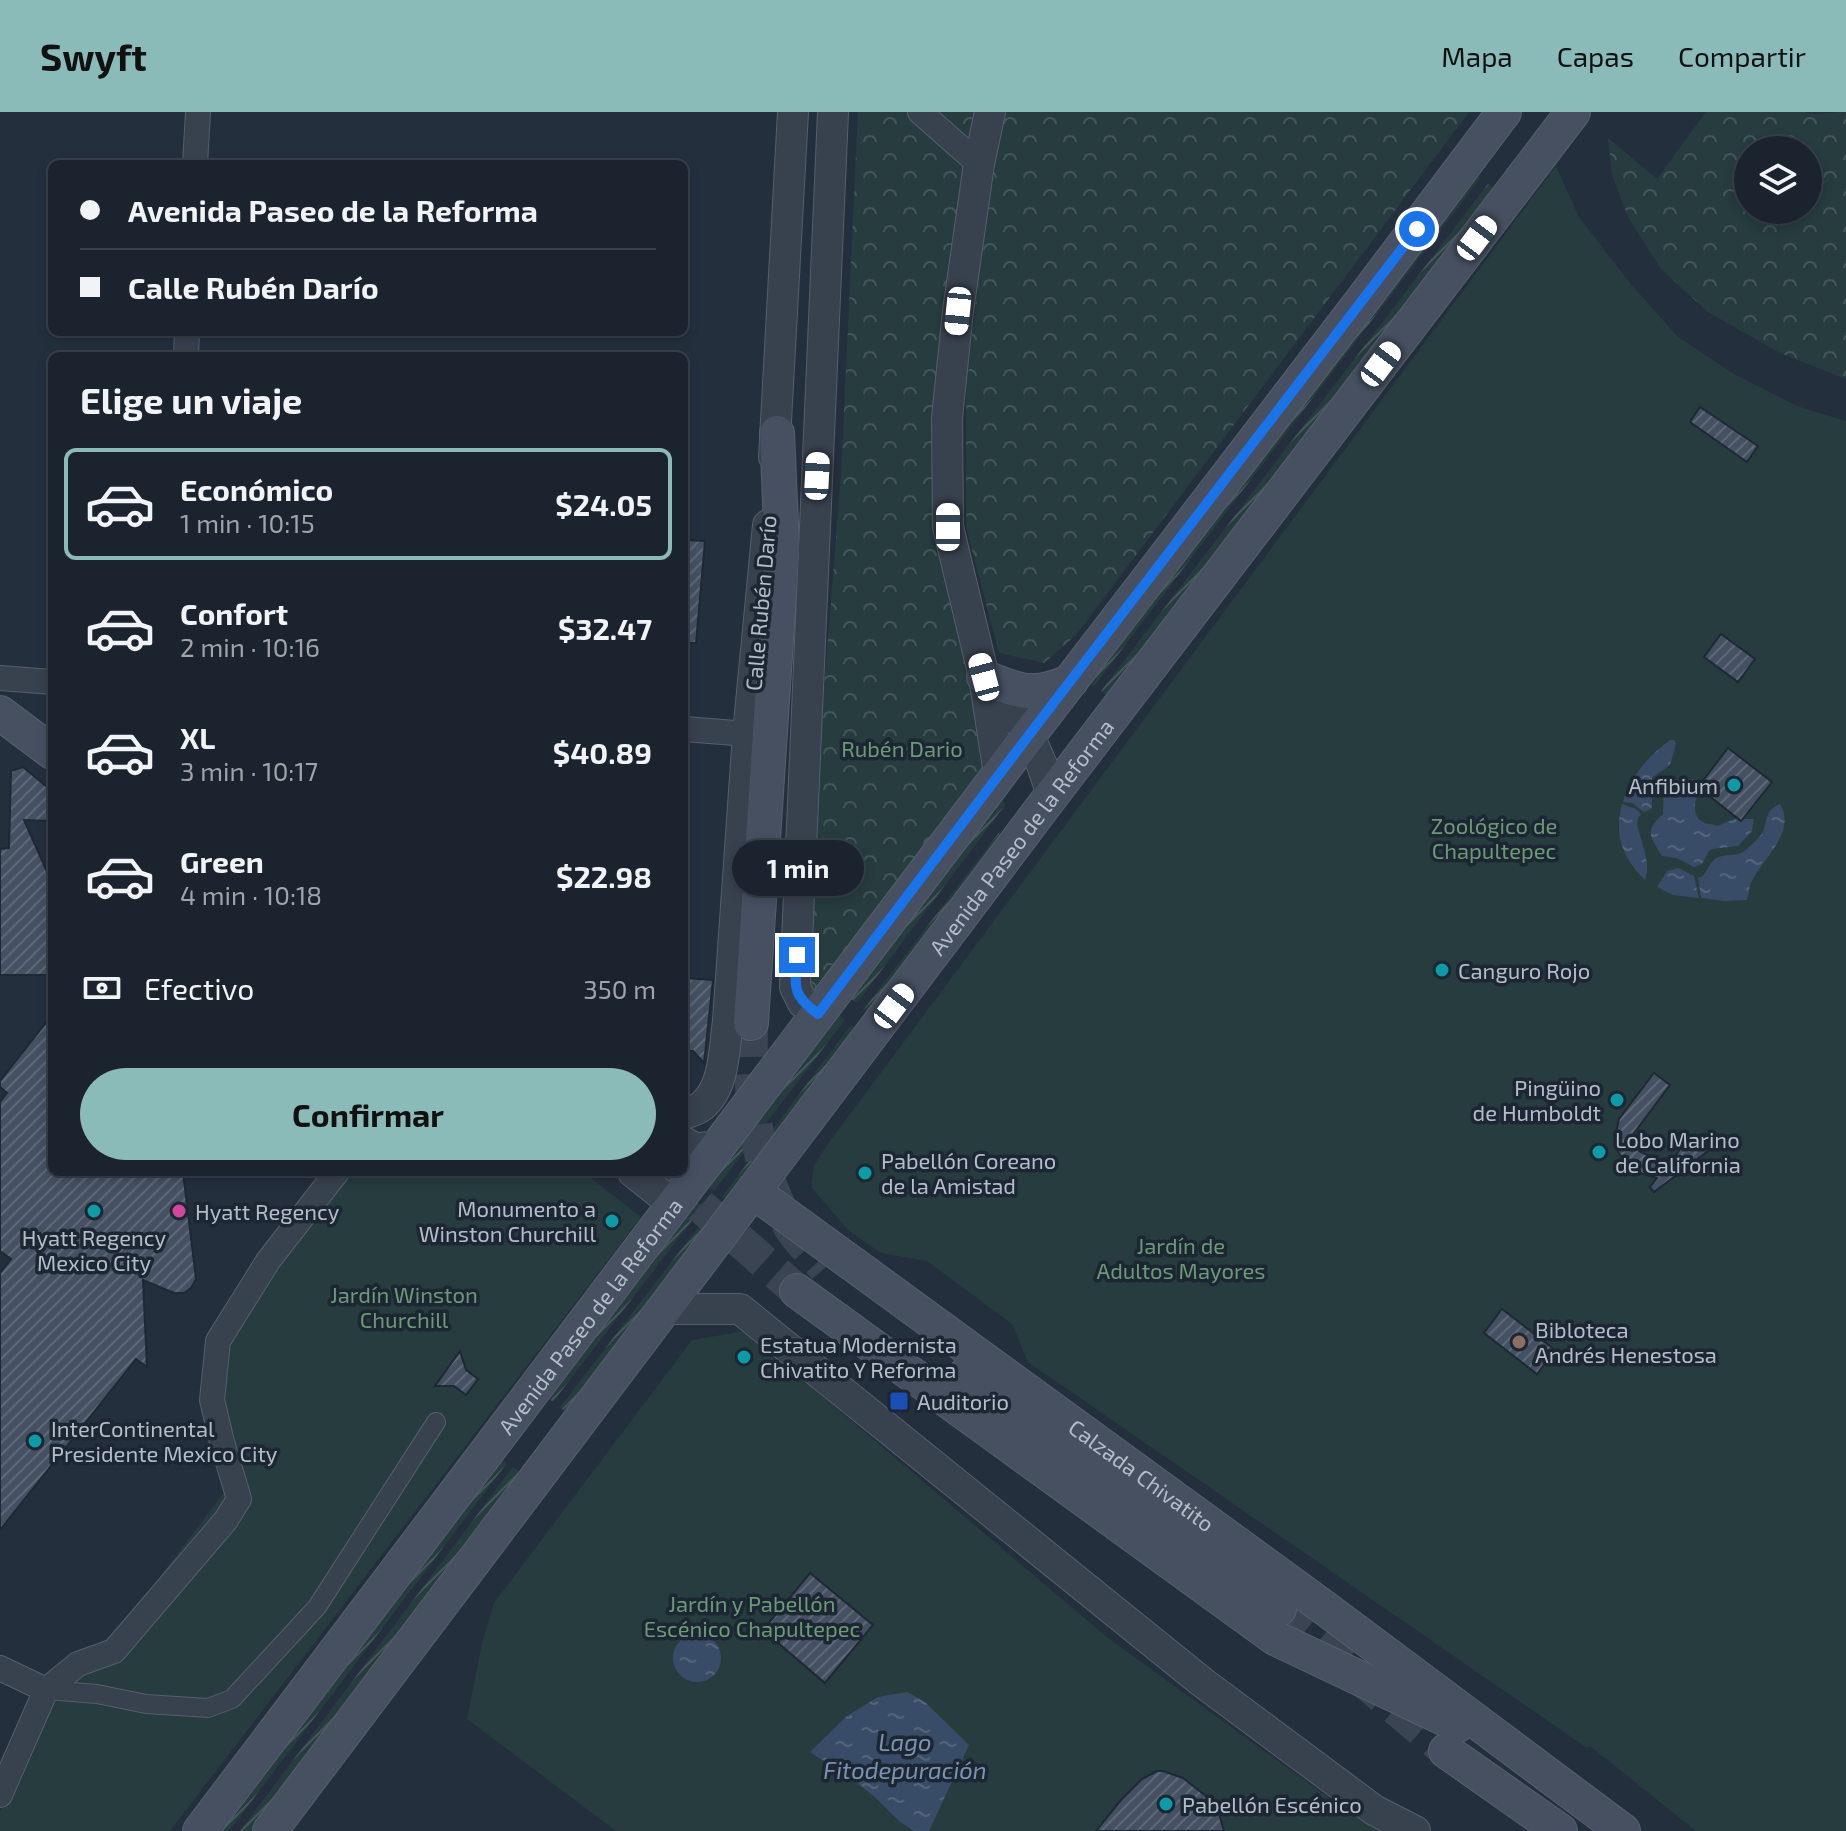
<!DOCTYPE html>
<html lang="es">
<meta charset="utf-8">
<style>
body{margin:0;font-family:"Exo 2",sans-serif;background:#242b36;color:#f1f3f6;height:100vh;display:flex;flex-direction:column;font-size:30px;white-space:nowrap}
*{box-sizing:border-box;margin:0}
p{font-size:26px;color:#a0a4aa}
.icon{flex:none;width:44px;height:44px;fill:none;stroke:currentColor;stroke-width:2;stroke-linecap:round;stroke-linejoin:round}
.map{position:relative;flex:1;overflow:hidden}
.side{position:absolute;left:48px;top:240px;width:640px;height:824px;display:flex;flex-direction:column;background:#1b232e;border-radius:12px;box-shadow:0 4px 12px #0003,0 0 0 2px #39404a}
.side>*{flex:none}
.banner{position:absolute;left:48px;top:48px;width:640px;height:176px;border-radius:12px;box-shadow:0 4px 12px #0003,0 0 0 2px #39404a;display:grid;align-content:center;height:176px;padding:0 32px;background:#1b232e}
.tools{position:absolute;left:1734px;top:24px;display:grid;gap:16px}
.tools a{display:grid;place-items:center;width:88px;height:88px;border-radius:50%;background:#1b232e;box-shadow:0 4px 12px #0003,0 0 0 2px #39404a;font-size:40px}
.end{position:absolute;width:36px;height:36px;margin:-18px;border:10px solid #1a73e8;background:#fff;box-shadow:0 0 0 4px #fff}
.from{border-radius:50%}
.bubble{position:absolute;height:56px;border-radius:28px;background:#1b232e;box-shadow:0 4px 12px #0003,0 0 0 2px #39404a;font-size:26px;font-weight:700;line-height:56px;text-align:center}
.car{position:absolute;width:24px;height:48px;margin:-24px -12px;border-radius:10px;box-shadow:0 0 6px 2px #0007;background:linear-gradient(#fff 24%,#345 0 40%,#fff 0 76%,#345 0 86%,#fff 0)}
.banner b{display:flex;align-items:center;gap:28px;height:76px;font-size:30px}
.banner b+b{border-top:2px solid #39404a}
.banner i{width:20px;height:20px;background:#f1f3f6}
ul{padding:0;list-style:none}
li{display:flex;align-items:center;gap:24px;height:112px;margin:0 16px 12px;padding:0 16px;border:4px solid transparent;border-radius:12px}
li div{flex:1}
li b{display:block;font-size:30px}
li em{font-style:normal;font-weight:700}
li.current{border-color:#8bbbb9}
li>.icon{width:72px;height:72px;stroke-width:1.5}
h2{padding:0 32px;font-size:36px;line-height:96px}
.pay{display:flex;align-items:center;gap:20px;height:88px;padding:0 32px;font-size:30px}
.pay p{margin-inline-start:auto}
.action{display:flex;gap:16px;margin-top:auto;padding:16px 32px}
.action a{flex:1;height:92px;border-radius:48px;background:#8bbbb9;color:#111;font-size:32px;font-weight:700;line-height:92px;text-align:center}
header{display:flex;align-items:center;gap:48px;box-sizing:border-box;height:112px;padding:0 40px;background:#8bbbb9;color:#111}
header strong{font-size:38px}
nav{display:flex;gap:44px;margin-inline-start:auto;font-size:28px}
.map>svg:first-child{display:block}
.forest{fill:url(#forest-crowns);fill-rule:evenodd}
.park{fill:#263c3f}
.garden{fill:url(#garden-furrows)}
.water{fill:url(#water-ripples)}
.building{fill:url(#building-hatch);stroke:#1f2835;stroke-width:2}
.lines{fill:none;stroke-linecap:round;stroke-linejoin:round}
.secondary-tunnel{stroke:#3a4453;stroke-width:34;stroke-dasharray:34 17;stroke-linecap:butt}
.pedestrian-casing{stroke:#565f6c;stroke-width:20}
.minor-casing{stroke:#565f6c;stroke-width:26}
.tertiary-casing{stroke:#565f6c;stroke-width:32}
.secondary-casing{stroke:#565f6c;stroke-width:36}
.pedestrian{stroke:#38414e;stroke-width:18}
.minor{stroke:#38414e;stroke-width:24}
.tertiary{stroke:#38414e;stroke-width:30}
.secondary{stroke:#465061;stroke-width:34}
.route{stroke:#1a73e8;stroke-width:10}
.culture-dot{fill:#0f9aa8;stroke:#1d2633;stroke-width:3}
.hotel-dot{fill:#d1479c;stroke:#1d2633;stroke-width:3}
.education-dot{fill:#8d6e63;stroke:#1d2633;stroke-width:3}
.transit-dot{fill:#1a4fb4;stroke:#1d2633;stroke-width:3}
.labels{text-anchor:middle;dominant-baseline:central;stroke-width:7;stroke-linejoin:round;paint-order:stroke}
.street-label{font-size:22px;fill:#b4bcc9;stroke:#1d2633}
.park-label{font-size:22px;fill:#6b9a76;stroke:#1d2633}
.poi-label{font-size:22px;fill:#b4bcc9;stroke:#1d2633;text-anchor:start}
.water-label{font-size:24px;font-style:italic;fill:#7c92b1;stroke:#1d2633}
</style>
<header>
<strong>Swyft</strong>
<nav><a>Mapa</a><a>Capas</a><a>Compartir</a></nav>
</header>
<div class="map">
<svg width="1846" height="1719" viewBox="0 0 1846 1719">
<defs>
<pattern id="forest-crowns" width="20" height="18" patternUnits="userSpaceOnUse" patternTransform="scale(2)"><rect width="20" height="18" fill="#263c3f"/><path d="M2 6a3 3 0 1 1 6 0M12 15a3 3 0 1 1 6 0" fill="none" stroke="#435659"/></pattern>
<pattern id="garden-furrows" width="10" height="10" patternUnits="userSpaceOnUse" patternTransform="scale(2)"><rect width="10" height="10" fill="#263c3f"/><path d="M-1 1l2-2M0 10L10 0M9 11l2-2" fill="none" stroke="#435659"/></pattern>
<pattern id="water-ripples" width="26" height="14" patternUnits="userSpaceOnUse" patternTransform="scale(2)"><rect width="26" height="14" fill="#394c67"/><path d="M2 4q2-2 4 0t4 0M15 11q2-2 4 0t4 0" fill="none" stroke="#53647b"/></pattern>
<pattern id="building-hatch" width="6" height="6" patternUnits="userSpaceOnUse" patternTransform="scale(2)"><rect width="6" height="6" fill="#455162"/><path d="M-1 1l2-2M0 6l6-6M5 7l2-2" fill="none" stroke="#5d6877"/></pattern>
</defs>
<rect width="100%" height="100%" fill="#242f3e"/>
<!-- forest -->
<g class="forest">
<polygon points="858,0 979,0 935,411 992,652 822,888 806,881 801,863 841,364"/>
<polygon points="1001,0 1469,0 1076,523 1044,551 999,541 966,415 966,282 987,81"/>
<path d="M1706,0H1804C1813,4 1834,0 1846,0V267L1780,241L1708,200L1661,157L1628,105L1612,63L1608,26L1657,67ZM1748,38H1808V98H1748Z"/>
</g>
<!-- park -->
<g class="park">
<polygon points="1556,54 1579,105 1630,171 1677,224 1734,262 1797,294 1846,309 1846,1719 1696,1719 1590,1634 1587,1636 1028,1250 1012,1212 927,1149 881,1141 849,1119 811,1075 814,1053 827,1033"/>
<polygon points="340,1060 583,1060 641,1105 170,1719 0,1719 0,1699 71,1549 109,1532 228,1375 219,1230"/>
<polygon points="745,1219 1108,1526 1351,1702 1383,1719 616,1719 467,1607 482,1531 494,1491 692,1228"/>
</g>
<!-- garden -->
<g class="garden">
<polygon points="1473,61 1480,66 1094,574 1086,568"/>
<polygon points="1488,72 1496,78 1110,586 1101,579"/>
<polygon points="1001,682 1005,693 857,891 848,885"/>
<polygon points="1000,719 992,742 872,903 864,897"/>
<polygon points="836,901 845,908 714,1079 706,1072"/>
<polygon points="851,913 860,919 729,1091 722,1085"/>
<polygon points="694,1088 703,1094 553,1290 545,1283"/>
<polygon points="710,1100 718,1106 568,1301 560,1295"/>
<polygon points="499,1345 507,1351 229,1719 216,1719"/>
<polygon points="513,1355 522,1362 253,1719 240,1719"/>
</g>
<!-- water -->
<g class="water">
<path d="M1670,628H1674L1676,632L1670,653L1652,666V694L1651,697L1644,700L1632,691L1623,690C1630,664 1649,644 1670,628Z"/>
<path d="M1697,667L1701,670L1698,675L1701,678C1694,686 1691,704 1703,710C1707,712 1712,712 1717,714L1737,706L1741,709L1743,707H1754L1752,719L1738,734L1712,737L1709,739L1702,752L1694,755L1677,746L1662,744C1650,724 1644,719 1663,702L1664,676L1667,670L1671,668Z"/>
<path d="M1622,692L1636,697L1641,702L1638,706L1637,711C1640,729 1652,751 1645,768C1622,745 1614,723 1622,692Z"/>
<path d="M1780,692C1797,720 1763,746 1752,769C1749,774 1749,782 1747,788L1725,789L1701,786L1698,766L1703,764C1708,758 1711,747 1719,745C1731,741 1738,746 1748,736C1753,731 1762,724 1764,717C1767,706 1767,697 1780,692Z"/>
<polygon points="1678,756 1694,764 1699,786 1673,783 1657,775 1667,759"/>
<circle cx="697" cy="1546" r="24"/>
<polygon points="907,1580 925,1590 969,1633 929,1719 914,1719 899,1709 876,1686 847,1663 810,1640 847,1604 878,1585"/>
</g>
<!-- building -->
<g class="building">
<polygon points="1700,295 1758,334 1747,350 1690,310"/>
<polygon points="684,428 705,429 696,531 684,531"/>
<polygon points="1721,522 1755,547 1738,570 1704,545"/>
<polygon points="1728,636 1772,670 1741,709 1698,675"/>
<polygon points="23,655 52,679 52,709 24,708 52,771 52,788 49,788 48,823 52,823 52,840 48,840 48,863 0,863 0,737 9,736 11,659"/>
<polygon points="684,866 713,868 704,951 693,939 684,939"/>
<polygon points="52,903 52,1060 183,1060 196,1167 191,1176 184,1181 174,1181 143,1168 147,1255 136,1247 0,1418 0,1161 11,1147 0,1139 0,990 7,981 0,975 0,969"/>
<polygon points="1654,961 1670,973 1634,1021 1635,1031 1639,1039 1657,1048 1674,1045 1691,1023 1704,1034 1701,1038 1712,1036 1654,1080 1650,1075 1657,1066 1636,1060 1626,1051 1618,1040 1615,1025 1619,1007"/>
<polygon points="1502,1197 1555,1238 1537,1262 1484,1221"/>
<polygon points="460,1239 466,1258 478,1267 466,1283 454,1274 435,1274"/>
<polygon points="810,1461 873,1513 825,1571 763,1518"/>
<polygon points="1157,1659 1163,1659 1183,1666 1211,1688 1219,1702 1224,1719 1096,1719 1121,1688 1142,1667"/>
</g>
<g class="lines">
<!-- secondary-tunnel -->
<g class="secondary-tunnel">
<path d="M751,911C750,980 753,1059 793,1119C802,1132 815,1144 825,1156"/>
<polyline points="662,1060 797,1179"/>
<polyline points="1279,1497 1446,1639"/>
</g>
<!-- pedestrian casing -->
<g class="pedestrian-casing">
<polyline id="pedestrian" points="46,1578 97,1582 146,1592 208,1596 232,1587 317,1495 436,1310"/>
</g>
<!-- minor casing -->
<g class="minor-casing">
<g id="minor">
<polyline points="920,0 979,52"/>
<polyline points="195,52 198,0"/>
<polyline points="186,244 187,220"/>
<polyline points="0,566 52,570"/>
<polyline points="684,617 748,622"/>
<polyline points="0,1556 46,1578"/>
<polyline points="0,1683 46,1578 78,1552 114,1539 226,1408 239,1387 222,1330 212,1288 218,1229 268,1149 337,1060"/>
</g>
</g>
<!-- tertiary casing -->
<g class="tertiary-casing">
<g id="tertiary">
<polyline points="990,0 979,52 958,199 947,306 948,415 984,565 999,662"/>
<polyline points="774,345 793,0"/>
<polyline points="988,569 1029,623 1042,653 1052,683"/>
<polyline points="818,902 803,891 795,875 833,0"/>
<path d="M684,1002C690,1000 697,998 702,994C725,975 724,937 728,909L748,622L768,413"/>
<polyline points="684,1030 694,1036 717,1035"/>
<polyline points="633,1060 673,1092"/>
<polyline points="664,1197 740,1197 1202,1570 1374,1698 1415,1719"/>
</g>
</g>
<!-- secondary casing -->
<g class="secondary-casing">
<g id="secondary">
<path d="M984,565C1019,580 1035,586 1071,569"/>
<polyline points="0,601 52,640"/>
<polyline points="751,911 782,436 777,321"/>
<path id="s1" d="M754,1080L1322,1494L1623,1719"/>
<polyline points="797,1179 1275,1526 1458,1613"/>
<polyline points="966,1262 1279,1497"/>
<polyline points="1446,1639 1560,1719"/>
<path id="s2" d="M200,1719L1029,623L1361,190L1504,0"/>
<path id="s3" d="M270,1719L1052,683L1573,0"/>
</g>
</g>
<!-- pedestrian -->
<use href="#pedestrian" class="pedestrian"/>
<!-- minor -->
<use href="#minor" class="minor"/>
<!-- tertiary -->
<use href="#tertiary" class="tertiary"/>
<!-- secondary -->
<use href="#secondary" class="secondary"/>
</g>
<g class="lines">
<!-- route -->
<path class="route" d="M797,843C795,875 791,882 818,902L1029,623L1417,117"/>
</g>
<!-- markers -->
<g class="culture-dot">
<circle cx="1734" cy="673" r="8"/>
<circle cx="1442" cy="858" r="8"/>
<circle cx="1617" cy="988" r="8"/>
<circle cx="1599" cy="1040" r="8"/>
<circle cx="865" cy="1061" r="8"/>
<circle cx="94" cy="1099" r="8"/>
<circle cx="612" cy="1109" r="8"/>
<circle cx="744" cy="1245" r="8"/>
<circle cx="35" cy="1329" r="8"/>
<circle cx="1166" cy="1692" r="8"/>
</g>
<circle class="hotel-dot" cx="179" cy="1099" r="8"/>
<circle class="education-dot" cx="1519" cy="1230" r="8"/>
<rect class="transit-dot" x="889" y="1279" width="20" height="20" rx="4"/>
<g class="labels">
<!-- street labels -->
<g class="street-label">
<text transform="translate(760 491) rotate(-85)">Calle Rubén Darío</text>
<text stroke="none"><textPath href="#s3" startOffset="1246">Avenida Paseo de la Reforma</textPath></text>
<text stroke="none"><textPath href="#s2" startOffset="646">Avenida Paseo de la Reforma</textPath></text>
<text stroke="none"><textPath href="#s1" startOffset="480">Calzada Chivatito</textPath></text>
</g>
<!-- park labels -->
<g class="park-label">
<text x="902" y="636">Rubén Dario</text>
<text x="1494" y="713">Zoológico de<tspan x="1494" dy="25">Chapultepec</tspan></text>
<text x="1181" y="1133">Jardín de<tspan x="1181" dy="25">Adultos Mayores</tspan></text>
<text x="404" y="1182">Jardín Winston<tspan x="404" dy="25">Churchill</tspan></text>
<text x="752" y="1491">Jardín y Pabellón<tspan x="752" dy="25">Escénico Chapultepec</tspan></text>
</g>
<!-- poi labels -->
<g class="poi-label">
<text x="1718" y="673" text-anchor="end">Anfibium</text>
<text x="1458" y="858">Canguro Rojo</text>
<text x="1601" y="975" text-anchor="end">Pingüino<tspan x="1601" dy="25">de Humboldt</tspan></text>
<text x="1615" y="1027">Lobo Marino<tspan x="1615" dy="25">de California</tspan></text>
<text x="881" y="1048">Pabellón Coreano<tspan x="881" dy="25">de la Amistad</tspan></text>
<text x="596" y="1096" text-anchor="end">Monumento a<tspan x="596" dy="25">Winston Churchill</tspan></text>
<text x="195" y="1099">Hyatt Regency</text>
<text x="94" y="1125" text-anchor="middle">Hyatt Regency<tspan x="94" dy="25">Mexico City</tspan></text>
<text x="1535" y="1217">Bibloteca<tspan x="1535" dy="25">Andrés Henestosa</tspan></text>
<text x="760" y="1232">Estatua Modernista<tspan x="760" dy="25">Chivatito Y Reforma</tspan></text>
<text x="917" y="1289">Auditorio</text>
<text x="51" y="1316">InterContinental<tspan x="51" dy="25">Presidente Mexico City</tspan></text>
<text x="1182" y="1692">Pabellón Escénico</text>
</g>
<!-- water labels -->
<g class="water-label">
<text x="905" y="1629">Lago<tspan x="905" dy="28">Fitodepuración</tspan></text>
</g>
</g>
</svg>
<div class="tools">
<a><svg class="icon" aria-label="layers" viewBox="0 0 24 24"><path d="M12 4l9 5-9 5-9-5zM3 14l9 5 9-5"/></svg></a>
</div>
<i class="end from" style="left:1417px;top:117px"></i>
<i class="end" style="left:797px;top:843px"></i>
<div class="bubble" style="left:732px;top:728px;width:132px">1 min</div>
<i class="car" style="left:1477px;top:126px;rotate:37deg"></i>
<i class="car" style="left:958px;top:199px;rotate:186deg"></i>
<i class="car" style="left:1381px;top:252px;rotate:37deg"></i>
<i class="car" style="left:817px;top:364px;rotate:3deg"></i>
<i class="car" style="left:948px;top:415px;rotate:0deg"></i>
<i class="car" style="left:984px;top:565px;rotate:345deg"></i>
<i class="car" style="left:894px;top:894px;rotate:37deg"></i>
<div class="banner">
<b><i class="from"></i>Avenida Paseo de la Reforma</b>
<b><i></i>Calle Rubén Darío</b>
</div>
<section class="side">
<h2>Elige un viaje</h2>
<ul>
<li class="current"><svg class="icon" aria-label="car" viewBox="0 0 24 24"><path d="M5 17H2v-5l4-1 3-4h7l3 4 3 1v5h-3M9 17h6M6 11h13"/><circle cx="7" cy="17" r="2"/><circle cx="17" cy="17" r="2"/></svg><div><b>Económico</b><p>1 min · 10:15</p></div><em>$24.05</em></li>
<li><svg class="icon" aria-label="car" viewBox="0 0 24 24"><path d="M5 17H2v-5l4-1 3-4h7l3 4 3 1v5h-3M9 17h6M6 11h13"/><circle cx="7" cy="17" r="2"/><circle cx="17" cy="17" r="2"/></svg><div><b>Confort</b><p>2 min · 10:16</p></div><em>$32.47</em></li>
<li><svg class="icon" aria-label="car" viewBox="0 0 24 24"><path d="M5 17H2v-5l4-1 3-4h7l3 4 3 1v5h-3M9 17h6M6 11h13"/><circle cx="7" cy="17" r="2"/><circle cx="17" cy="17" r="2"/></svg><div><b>XL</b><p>3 min · 10:17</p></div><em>$40.89</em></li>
<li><svg class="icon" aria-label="car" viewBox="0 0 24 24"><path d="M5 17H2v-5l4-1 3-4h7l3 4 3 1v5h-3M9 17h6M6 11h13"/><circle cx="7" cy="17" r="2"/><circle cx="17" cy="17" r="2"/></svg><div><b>Green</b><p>4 min · 10:18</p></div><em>$22.98</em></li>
</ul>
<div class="pay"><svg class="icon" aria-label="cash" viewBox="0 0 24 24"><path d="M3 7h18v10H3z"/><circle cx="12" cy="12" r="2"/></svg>Efectivo<p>350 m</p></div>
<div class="action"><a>Confirmar</a></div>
</section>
</div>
